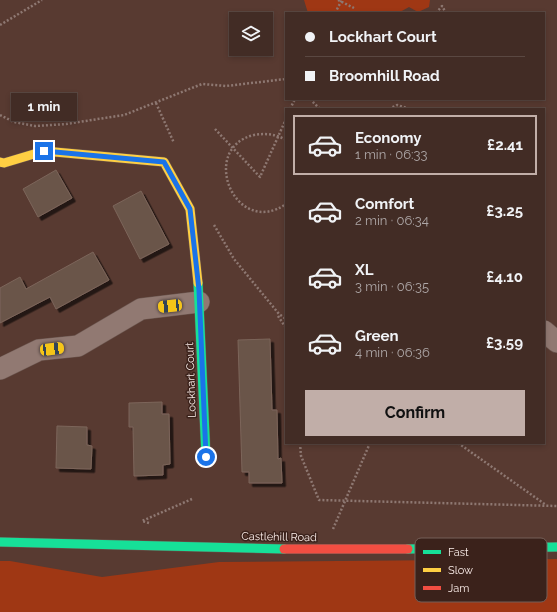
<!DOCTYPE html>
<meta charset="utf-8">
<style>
body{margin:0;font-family:Raleway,sans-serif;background:#49342d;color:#f1f3f6;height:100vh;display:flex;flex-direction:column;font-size:15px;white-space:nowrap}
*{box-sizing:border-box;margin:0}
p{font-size:13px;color:#aea7a7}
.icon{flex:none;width:22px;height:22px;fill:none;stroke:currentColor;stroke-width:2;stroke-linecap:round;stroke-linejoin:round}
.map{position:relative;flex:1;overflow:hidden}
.details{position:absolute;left:285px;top:108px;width:260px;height:336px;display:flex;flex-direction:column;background:#422c25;border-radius:0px;box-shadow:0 2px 6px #0003,0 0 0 1px #5a4842}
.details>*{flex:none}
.guide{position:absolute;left:285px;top:12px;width:260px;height:88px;border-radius:0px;box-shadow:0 2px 6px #0003,0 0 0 1px #5a4842;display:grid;align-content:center;height:88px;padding:0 20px;background:#422c25}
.fabs{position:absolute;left:229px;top:12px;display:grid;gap:8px}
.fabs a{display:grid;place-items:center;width:44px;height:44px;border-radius:0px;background:#422c25;box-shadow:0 2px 6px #0003,0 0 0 1px #5a4842;font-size:20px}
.end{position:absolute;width:18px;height:18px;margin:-9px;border:5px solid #1a73e8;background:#fff;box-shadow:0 0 0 2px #fff}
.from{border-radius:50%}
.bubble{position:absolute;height:28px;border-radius:0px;background:#422c25;box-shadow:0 2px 6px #0003,0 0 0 1px #5a4842;font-size:13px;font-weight:700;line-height:28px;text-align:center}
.car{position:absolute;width:12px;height:24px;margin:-12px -6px;border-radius:5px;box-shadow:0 0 3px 1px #0007;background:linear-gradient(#f5c518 24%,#345 0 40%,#f5c518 0 76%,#345 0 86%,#f5c518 0)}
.guide b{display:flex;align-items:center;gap:14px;height:38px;font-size:15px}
.guide b+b{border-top:1px solid #5a4842}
.guide i{width:10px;height:10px;background:#f1f3f6}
ul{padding:7px 0 0;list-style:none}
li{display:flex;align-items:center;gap:12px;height:60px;margin:0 8px 6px;padding:0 12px;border:2px solid transparent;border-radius:0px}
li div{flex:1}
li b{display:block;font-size:15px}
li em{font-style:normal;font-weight:700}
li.on{border-color:#c1aea8}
li>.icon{width:36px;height:36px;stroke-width:1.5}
.cta{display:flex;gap:8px;margin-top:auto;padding:8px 20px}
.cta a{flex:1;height:46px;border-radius:0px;background:#c1aea8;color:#111;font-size:16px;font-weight:700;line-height:46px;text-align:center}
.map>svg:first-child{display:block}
.green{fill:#9f3714}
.building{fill:#6a554a;stroke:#7c655a;filter:url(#shadow)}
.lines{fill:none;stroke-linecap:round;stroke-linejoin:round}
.street-casing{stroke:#6c5750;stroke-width:22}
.fast-casing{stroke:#6c5750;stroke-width:10}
.slow-casing{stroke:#6c5750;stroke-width:10}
.jam-casing{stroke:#6c5750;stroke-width:10}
.path{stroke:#8e7872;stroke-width:2.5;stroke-dasharray:2 2;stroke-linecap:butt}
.street{stroke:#917972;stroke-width:21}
.fast{stroke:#16e098;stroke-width:9}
.slow{stroke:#ffcf43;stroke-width:9}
.jam{stroke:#f24e42;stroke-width:9}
.route{stroke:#1a73e8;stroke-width:5}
.labels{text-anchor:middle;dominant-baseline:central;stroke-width:3;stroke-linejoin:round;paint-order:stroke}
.street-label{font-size:11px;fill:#faece8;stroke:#3b221b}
.key{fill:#3b221b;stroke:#745f58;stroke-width:1}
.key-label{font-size:11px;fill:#faece8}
</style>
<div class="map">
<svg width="557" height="612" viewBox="0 0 557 612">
<defs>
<filter id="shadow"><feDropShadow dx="3.5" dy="3.5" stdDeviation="0" flood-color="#0009"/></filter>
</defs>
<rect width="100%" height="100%" fill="#583a31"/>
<!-- green -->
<g class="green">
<polygon points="304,0 430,0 429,7 418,12 409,7 398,13 308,13"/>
<polygon points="557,559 557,612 0,612 0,561 10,561 102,577 219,562"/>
</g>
<!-- building -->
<g class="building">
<polygon points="56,170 72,198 38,217 23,189"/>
<polygon points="141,191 169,244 140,259 113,206"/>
<polygon points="93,252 109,280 56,309 50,297 0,323 0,288 20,277 26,289"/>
<polygon points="270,339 272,410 277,410 278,459 281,458 282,483 249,483 249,472 242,472 238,340"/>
<polygon points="162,402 162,414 169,414 170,464 163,465 163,475 134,476 133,427 129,427 129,403"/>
<polygon points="57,426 87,427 87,445 92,446 91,469 56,468"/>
</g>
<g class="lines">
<!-- street casing -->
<g class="street-casing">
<g id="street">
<polyline points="544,331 557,342"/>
<polyline points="0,369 39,350 78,346 141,309 199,302"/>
</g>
</g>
<!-- fast casing -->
<g class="fast-casing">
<g id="fast">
<polyline points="198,283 206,457"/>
<polyline points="0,542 284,549"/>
<polyline points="408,549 557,547"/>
</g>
</g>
<!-- slow casing -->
<g class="slow-casing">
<polyline id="slow" points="0,162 4,163 44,151 164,162 190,209 198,283"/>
</g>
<!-- jam casing -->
<g class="jam-casing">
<polyline id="jam" points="284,549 408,549"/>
</g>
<!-- path -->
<g class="path">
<polyline points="338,0 354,8"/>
<polyline points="335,13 342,0"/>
<polyline points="436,13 442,6 446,13"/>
<polyline points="0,25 42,0"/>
<polyline points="310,99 320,109"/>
<polyline points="156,103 174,143"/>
<polyline points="290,109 295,99"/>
<polyline points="389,109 397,105 407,108"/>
<polyline points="0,115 14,122 35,126 66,124 124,115 202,84 226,86 286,79"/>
<polyline points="215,129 260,177 286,119"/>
<path d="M286,140C276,134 265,133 254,135C198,148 235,239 286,204"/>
<polyline points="214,225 234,259 279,314 286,319"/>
<polyline points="278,316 286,328"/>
<polyline points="300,443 301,456 319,500 557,506"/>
<polyline points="458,443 546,505"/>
<polyline points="149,523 142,521 192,499"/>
<polyline points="333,529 370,443"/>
</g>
<!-- street -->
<use href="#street" class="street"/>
<!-- fast -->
<use href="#fast" class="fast"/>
<!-- slow -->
<use href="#slow" class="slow"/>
<!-- jam -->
<use href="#jam" class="jam"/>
</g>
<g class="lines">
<!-- route -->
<polyline class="route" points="44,151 164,162 190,209 199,290 206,457"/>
</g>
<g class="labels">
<!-- street labels -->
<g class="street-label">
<text transform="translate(191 380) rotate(-92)">Lockhart Court</text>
<text transform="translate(279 537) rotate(1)">Castlehill Road</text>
</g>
</g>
<!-- legend -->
<rect x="415" y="538" width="132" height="64" rx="6" class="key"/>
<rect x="423" y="550" width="18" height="4" fill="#16e098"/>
<rect x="423" y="568" width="18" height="4" fill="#ffcf43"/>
<rect x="423" y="586" width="18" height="4" fill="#f24e42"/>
<g class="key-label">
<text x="448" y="556">Fast</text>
<text x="448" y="574">Slow</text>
<text x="448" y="592">Jam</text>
</g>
</svg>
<div class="fabs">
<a><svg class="icon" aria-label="layers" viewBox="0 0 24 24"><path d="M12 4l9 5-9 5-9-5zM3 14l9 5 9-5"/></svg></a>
</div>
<i class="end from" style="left:206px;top:457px"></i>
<i class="end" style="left:44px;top:151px"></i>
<div class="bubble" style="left:11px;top:93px;width:66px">1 min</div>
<i class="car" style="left:170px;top:306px;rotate:264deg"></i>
<i class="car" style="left:52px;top:349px;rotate:83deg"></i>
<div class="guide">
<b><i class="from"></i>Lockhart Court</b>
<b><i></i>Broomhill Road</b>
</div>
<section class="details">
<ul>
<li class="on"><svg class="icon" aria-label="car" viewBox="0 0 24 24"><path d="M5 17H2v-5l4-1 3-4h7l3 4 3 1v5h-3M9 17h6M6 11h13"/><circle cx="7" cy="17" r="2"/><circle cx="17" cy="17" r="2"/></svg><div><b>Economy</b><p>1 min · 06:33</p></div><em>£2.41</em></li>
<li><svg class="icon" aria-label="car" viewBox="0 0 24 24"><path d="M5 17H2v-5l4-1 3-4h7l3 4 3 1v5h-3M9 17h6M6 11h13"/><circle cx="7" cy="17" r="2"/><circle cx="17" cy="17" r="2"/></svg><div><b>Comfort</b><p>2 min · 06:34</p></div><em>£3.25</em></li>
<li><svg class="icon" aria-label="car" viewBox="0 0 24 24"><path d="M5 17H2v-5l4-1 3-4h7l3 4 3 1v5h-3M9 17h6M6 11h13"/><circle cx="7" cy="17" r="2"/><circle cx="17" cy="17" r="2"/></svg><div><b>XL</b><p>3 min · 06:35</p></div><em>£4.10</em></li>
<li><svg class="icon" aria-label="car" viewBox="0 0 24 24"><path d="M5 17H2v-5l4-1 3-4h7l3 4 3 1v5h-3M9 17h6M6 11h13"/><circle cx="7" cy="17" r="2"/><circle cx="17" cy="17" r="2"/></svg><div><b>Green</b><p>4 min · 06:36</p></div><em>£3.59</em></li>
</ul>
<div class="cta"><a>Confirm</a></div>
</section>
</div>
